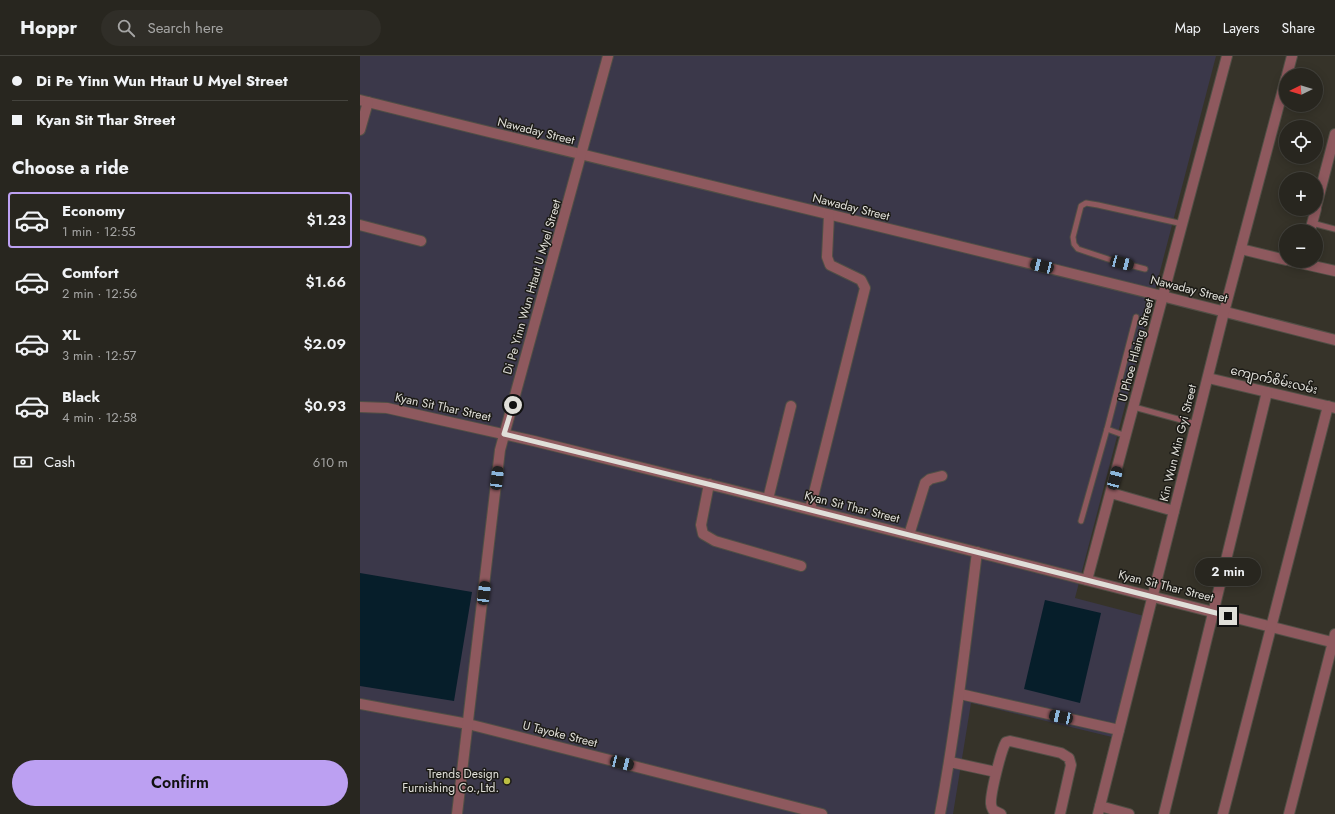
<!DOCTYPE html>
<meta charset="utf-8">
<style>
body{margin:0;font-family:Jost,"Noto Sans Myanmar",sans-serif;background:#302e28;color:#f1f3f6;height:100vh;display:flex;flex-direction:column;font-size:15px;white-space:nowrap}
*{box-sizing:border-box;margin:0}
p{font-size:13px;color:#a5a5a4}
.icon{flex:none;width:22px;height:22px;fill:none;stroke:currentColor;stroke-width:2;stroke-linecap:round;stroke-linejoin:round}
.map{position:relative;flex:1;overflow:hidden}
.drawer{display:flex;flex-direction:column;background:#28261f;width:360px}
.drawer>*{flex:none}
.guide{display:grid;align-content:center;height:88px;padding:0 12px;background:#28261f}
.needle{width:26px;rotate:265deg}
.buttons{position:absolute;left:919px;top:12px;display:grid;gap:8px}
.buttons a{display:grid;place-items:center;width:44px;height:44px;border-radius:50%;background:#28261f;box-shadow:0 2px 10px #0003,0 0 0 1px #44433d;font-size:20px}
.end{position:absolute;width:18px;height:18px;margin:-9px;border:5px solid #e0dfd9;background:#111;box-shadow:0 0 0 2px #111}
.from{border-radius:50%}
.bubble{position:absolute;height:28px;border-radius:14px;background:#28261f;box-shadow:0 2px 10px #0003,0 0 0 1px #44433d;font-size:13px;font-weight:600;line-height:28px;text-align:center}
.car{position:absolute;width:12px;height:24px;margin:-12px -6px;border-radius:5px;box-shadow:0 0 3px 1px #0007;background:linear-gradient(#222 24%,#8ab4d8 0 40%,#222 0 76%,#8ab4d8 0 86%,#222 0)}
.guide b{display:flex;align-items:center;gap:14px;height:38px;font-size:15px}
.guide b+b{border-top:1px solid #44433d}
.guide i{width:10px;height:10px;background:#f1f3f6}
ul{padding:0;list-style:none}
li{display:flex;align-items:center;gap:12px;height:56px;margin:0 8px 6px;padding:0 4px;border:2px solid transparent;border-radius:4px}
li div{flex:1}
li b{display:block;font-size:15px}
li em{font-style:normal;font-weight:600}
li.selected{border-color:#bca0f2}
li>.icon{width:36px;height:36px;stroke-width:1.5}
h2{padding:0 12px;font-size:18px;line-height:48px}
.pay{display:flex;align-items:center;gap:10px;height:44px;padding:0 12px;font-size:15px}
.pay p{margin-inline-start:auto}
.action{display:flex;gap:8px;margin-top:auto;padding:8px 12px}
.action a{flex:1;height:46px;border-radius:24px;background:#bca0f2;color:#111;font-size:16px;font-weight:600;line-height:46px;text-align:center}
header{display:flex;align-items:center;gap:24px;box-sizing:border-box;height:56px;padding:0 20px;background:#28261f;border-bottom:1px solid #44433d}
header strong{font-size:19px}
nav{display:flex;gap:22px;margin-inline-start:auto;font-size:14px}
.search{width:280px;height:36px;background:#302e28;display:flex;align-items:center;gap:10px;box-sizing:border-box;padding:0 14px;border-radius:22px;color:#a5a5a4;font-size:15px}
main{display:flex;flex:1;min-height:0}
.map>svg:first-child{display:block}
.industrial{fill:#3b384a}
.water{fill:#061e2a}
.lines{fill:none;stroke-linecap:round;stroke-linejoin:round}
.service-casing{stroke:#514f45;stroke-width:7}
.minor-casing{stroke:#514f45;stroke-width:12}
.service{stroke:#8e595e;stroke-width:5}
.minor{stroke:#8e595e;stroke-width:10}
.route{stroke:#e0dfd9;stroke-width:5}
.poi-dot{fill:#bcbf43;stroke:#1c1b16;stroke-width:1.5}
.labels{text-anchor:middle;dominant-baseline:central;stroke-width:3;stroke-linejoin:round;paint-order:stroke}
.street-label{font-size:12px;fill:#e0dfd9;stroke:#1c1b16}
.poi-label{font-size:12px;fill:#e0dfd9;stroke:#1c1b16;text-anchor:end}
</style>
<header>
<strong>Hoppr</strong>
<div class="search"><svg class="icon" aria-label="search" viewBox="0 0 24 24"><circle cx="10" cy="10" r="6"/><path d="M15 15l6 6"/></svg>Search here</div>
<nav><a>Map</a><a>Layers</a><a>Share</a></nav>
</header>
<main>
<section class="drawer">
<div class="guide">
<b><i class="from"></i>Di Pe Yinn Wun Htaut U Myel Street</b>
<b><i></i>Kyan Sit Thar Street</b>
</div>
<h2>Choose a ride</h2>
<ul>
<li class="selected"><svg class="icon" aria-label="car" viewBox="0 0 24 24"><path d="M5 17H2v-5l4-1 3-4h7l3 4 3 1v5h-3M9 17h6M6 11h13"/><circle cx="7" cy="17" r="2"/><circle cx="17" cy="17" r="2"/></svg><div><b>Economy</b><p>1 min · 12:55</p></div><em>$1.23</em></li>
<li><svg class="icon" aria-label="car" viewBox="0 0 24 24"><path d="M5 17H2v-5l4-1 3-4h7l3 4 3 1v5h-3M9 17h6M6 11h13"/><circle cx="7" cy="17" r="2"/><circle cx="17" cy="17" r="2"/></svg><div><b>Comfort</b><p>2 min · 12:56</p></div><em>$1.66</em></li>
<li><svg class="icon" aria-label="car" viewBox="0 0 24 24"><path d="M5 17H2v-5l4-1 3-4h7l3 4 3 1v5h-3M9 17h6M6 11h13"/><circle cx="7" cy="17" r="2"/><circle cx="17" cy="17" r="2"/></svg><div><b>XL</b><p>3 min · 12:57</p></div><em>$2.09</em></li>
<li><svg class="icon" aria-label="car" viewBox="0 0 24 24"><path d="M5 17H2v-5l4-1 3-4h7l3 4 3 1v5h-3M9 17h6M6 11h13"/><circle cx="7" cy="17" r="2"/><circle cx="17" cy="17" r="2"/></svg><div><b>Black</b><p>4 min · 12:58</p></div><em>$0.93</em></li>
</ul>
<div class="pay"><svg class="icon" aria-label="cash" viewBox="0 0 24 24"><path d="M3 7h18v10H3z"/><circle cx="12" cy="12" r="2"/></svg>Cash<p>610 m</p></div>
<div class="action"><a>Confirm</a></div>
</section>
<div class="map">
<svg width="975" height="758" viewBox="0 0 975 758">
<rect width="100%" height="100%" fill="#363329"/>
<!-- industrial -->
<polygon class="industrial" points="0,0 856,0 715,542 784,560 752,681 611,647 593,758 0,758"/>
<!-- water -->
<g class="water">
<polygon points="0,517 112,536 94,645 0,630"/>
<polygon points="685,544 741,557 720,647 664,633"/>
</g>
<g class="lines">
<!-- service casing -->
<g class="service-casing">
<g id="service">
<polyline points="952,167 975,173"/>
<polyline points="785,213 751,204 718,193 714,188 713,181 721,150 726,147 738,149 823,168"/>
<polyline points="774,351 836,368"/>
<polyline points="747,373 766,380"/>
<polyline points="721,465 747,373 776,261"/>
</g>
</g>
<!-- minor casing -->
<g class="minor-casing">
<g id="minor">
<polyline points="927,19 932,0"/>
<path d="M0,44C325,125 651,200 975,284"/>
<polyline points="0,74 8,46"/>
<polyline points="956,151 975,78"/>
<polyline points="0,169 61,185"/>
<polyline points="950,175 956,153"/>
<polyline points="881,193 926,204"/>
<polyline points="931,205 975,215"/>
<polyline points="848,322 975,352"/>
<polyline points="0,351 27,352 174,385 368,433 975,587"/>
<polyline points="349,428 341,469 343,478 355,485 441,510"/>
<polyline points="751,437 814,455"/>
<polyline points="408,443 431,350"/>
<polyline points="450,453 505,232 501,224 470,209 467,201 469,159"/>
<polyline points="549,479 565,427 570,423 582,420"/>
<polyline points="727,524 867,0"/>
<polyline points="600,638 759,674"/>
<polyline points="0,648 108,668 462,758"/>
<polyline points="590,706 636,716"/>
<polyline points="740,750 769,758"/>
<polyline points="97,758 140,394 248,0"/>
<path d="M580,758C596,671 606,584 617,496"/>
<path d="M641,758L633,754C632,752 631,750 631,748C630,739 641,694 646,686L650,685L701,697L709,702L711,709L700,758"/>
<polyline points="738,758 864,256 926,22"/>
<polyline points="804,758 907,336"/>
<polyline points="863,758 968,350"/>
<polyline points="929,758 975,578"/>
</g>
</g>
<!-- service -->
<use href="#service" class="service"/>
<!-- minor -->
<use href="#minor" class="minor"/>
</g>
<g class="lines">
<!-- route -->
<polyline class="route" points="153,349 144,378 368,433 868,560"/>
</g>
<!-- markers -->
<circle class="poi-dot" cx="147" cy="725" r="4"/>
<g class="labels">
<!-- street labels -->
<g class="street-label">
<text transform="translate(176 75) rotate(14)">Nawaday Street</text>
<text transform="translate(491 151) rotate(14)">Nawaday Street</text>
<text transform="translate(172 231) rotate(-74)">Di Pe Yinn Wun Htaut U Myel Street</text>
<text transform="translate(829 233) rotate(14)">Nawaday Street</text>
<text transform="translate(776 294) rotate(-75)">U Phoe Hlaing Street</text>
<text transform="translate(914 324) rotate(13)">ကျောက်စိမ်းလမ်း</text>
<text transform="translate(83 351) rotate(12)">Kyan Sit Thar Street</text>
<text transform="translate(818 387) rotate(-76)">Kin Wun Min Gyi Street</text>
<text transform="translate(492 451) rotate(14)">Kyan Sit Thar Street</text>
<text transform="translate(806 530) rotate(14)">Kyan Sit Thar Street</text>
<text transform="translate(200 678) rotate(14)">U Tayoke Street</text>
</g>
<!-- poi labels -->
<g class="poi-label">
<text x="139" y="718">Trends Design<tspan x="139" dy="14">Furnishing Co.,Ltd.</tspan></text>
</g>
</g>
</svg>
<div class="buttons">
<a><svg class="needle" viewBox="-14 -14 28 28"><path d="M0-13l5 13h-10z" fill="#e53935"/><path d="M0 13l5-13h-10z" fill="#a5a5a4"/></svg></a>
<a><svg class="icon" aria-label="locate" viewBox="0 0 24 24"><circle cx="12" cy="12" r="6"/><path d="M12 2v4M12 18v4M2 12h4M18 12h4"/></svg></a>
<a>+</a>
<a>−</a>
</div>
<i class="end from" style="left:153px;top:349px"></i>
<i class="end" style="left:868px;top:560px"></i>
<div class="bubble" style="left:835px;top:502px;width:66px">2 min</div>
<i class="car" style="left:762px;top:207px;rotate:105deg"></i>
<i class="car" style="left:682px;top:210px;rotate:284deg"></i>
<i class="car" style="left:137px;top:422px;rotate:7deg"></i>
<i class="car" style="left:755px;top:422px;rotate:15deg"></i>
<i class="car" style="left:124px;top:537px;rotate:7deg"></i>
<i class="car" style="left:701px;top:661px;rotate:282deg"></i>
<i class="car" style="left:262px;top:707px;rotate:104deg"></i>
</div>
</main>
